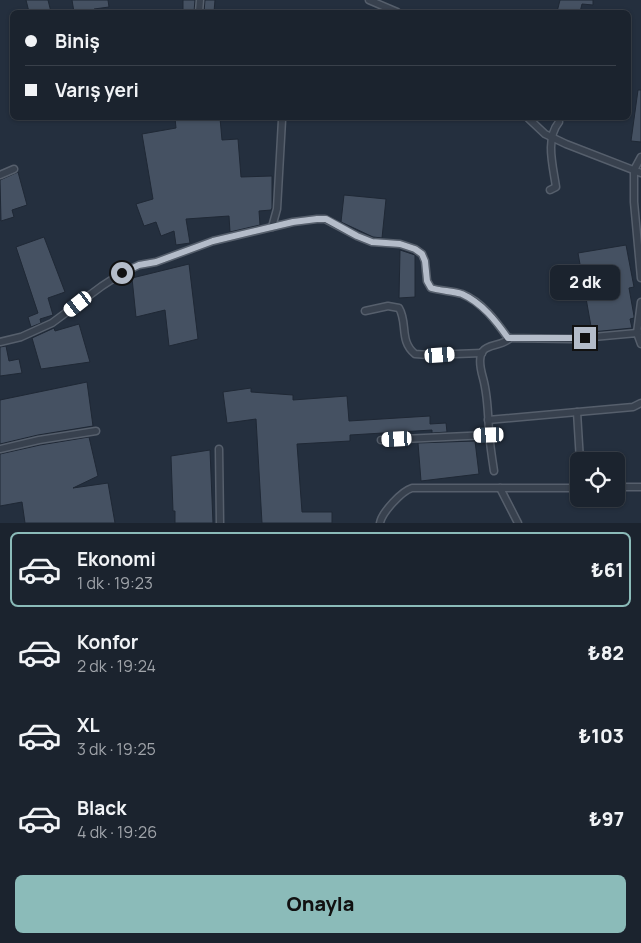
<!DOCTYPE html>
<html lang="tr">
<meta charset="utf-8">
<style>
body{margin:0;font-family:Manrope,sans-serif;background:#242b36;color:#f1f3f6;height:100vh;display:flex;flex-direction:column;font-size:19px;white-space:nowrap}
*{box-sizing:border-box;margin:0}
p{font-size:16px;color:#a0a4aa}
.icon{flex:none;width:28px;height:28px;fill:none;stroke:currentColor;stroke-width:2;stroke-linecap:round;stroke-linejoin:round}
.map{position:relative;height:523px;overflow:hidden}
.side{display:flex;flex-direction:column;background:#1b232e;flex:1}
.side>*{flex:none}
.top-card{position:absolute;left:10px;top:10px;width:621px;height:110px;border-radius:8px;box-shadow:0 1px 4px #0004,0 0 0 1px #39404a;display:grid;align-content:center;height:110px;padding:0 15px;background:#1b232e}
.fabs{position:absolute;left:570px;top:452px;display:grid;gap:10px}
.fabs a{display:grid;place-items:center;width:55px;height:55px;border-radius:8px;background:#1b232e;box-shadow:0 1px 4px #0004,0 0 0 1px #39404a;font-size:25px}
.end{position:absolute;width:22px;height:22px;margin:-11px;border:6px solid #b4bcc9;background:#111;box-shadow:0 0 0 2px #111}
.from{border-radius:50%}
.bubble{position:absolute;height:35px;border-radius:8px;background:#1b232e;box-shadow:0 1px 4px #0004,0 0 0 1px #39404a;font-size:16px;font-weight:800;line-height:35px;text-align:center}
.car{position:absolute;width:15px;height:30px;margin:-15px -8px;border-radius:6px;box-shadow:0 0 4px 1px #0007;background:linear-gradient(#fff 24%,#345 0 40%,#fff 0 76%,#345 0 86%,#fff 0)}
.top-card b{display:flex;align-items:center;gap:18px;height:48px;font-size:19px}
.top-card b+b{border-top:1px solid #39404a}
.top-card i{width:12px;height:12px;background:#f1f3f6}
ul{padding:9px 0 0;list-style:none}
li{display:flex;align-items:center;gap:15px;height:75px;margin:0 10px 8px;padding:0 5px;border:2px solid transparent;border-radius:8px}
li div{flex:1}
li b{display:block;font-size:19px}
li em{font-style:normal;font-weight:800}
li.current{border-color:#8bbbb9}
li>.icon{width:45px;height:45px;stroke-width:1.5}
.action{display:flex;gap:10px;margin-top:auto;padding:10px 15px}
.action a{flex:1;height:58px;border-radius:8px;background:#8bbbb9;color:#111;font-size:20px;font-weight:800;line-height:58px;text-align:center}
.map>svg:first-child{display:block}
.building{fill:#455162;stroke:#1f2835}
.lines{fill:none;stroke-linecap:round;stroke-linejoin:round}
.minor-casing{stroke:#565f6c;stroke-width:9}
.minor{stroke:#38414e;stroke-width:6}
.route{stroke:#b4bcc9;stroke-width:6}
</style>
<div class="map">
<svg width="641" height="523" viewBox="0 0 641 523">
<rect width="100%" height="100%" fill="#242f3e"/>
<!-- building -->
<g class="building">
<polygon points="26,0 48,0 51,12 29,12"/>
<polygon points="72,0 108,0 109,7 94,9 94,12 74,12"/>
<polygon points="183,0 195,0 194,12 183,12"/>
<polygon points="205,0 215,0 214,12 204,12"/>
<polygon points="560,0 593,0 593,5 582,4 580,12 557,12"/>
<polygon points="638,90 641,90 641,142 631,141"/>
<polygon points="175,118 220,118 222,140 238,139 241,177 272,176 272,208 271,210 259,211 260,225 230,232 229,216 186,219 190,243 176,245 174,231 161,236 156,222 144,226 136,204 153,199 142,134 176,128"/>
<polygon points="18,172 27,205 12,210 14,217 1,221 0,180"/>
<polygon points="344,195 386,199 382,238 373,237 341,222"/>
<polygon points="44,237 65,292 48,298 53,315 40,319 41,323 31,327 28,317 38,313 16,247"/>
<polygon points="626,245 634,287 629,288 634,316 634,318 630,319 632,328 592,332 578,253"/>
<polygon points="400,250 415,255 415,297 399,298"/>
<polygon points="189,264 198,339 169,346 165,310 136,317 132,278"/>
<polygon points="79,324 90,362 41,369 32,338 54,328 55,331"/>
<polygon points="6,346 9,361 19,359 22,373 0,376 0,347"/>
<polygon points="87,382 93,426 38,435 0,444 0,400"/>
<polygon points="251,388 251,392 293,395 293,400 347,396 349,421 430,416 430,424 446,423 447,432 432,433 432,430 350,435 350,441 297,444 302,512 332,512 332,523 262,523 256,419 227,423 223,392"/>
<polygon points="89,437 98,476 73,488 108,483 115,523 25,523 22,502 0,506 0,454 40,445"/>
<polygon points="475,441 479,474 421,481 418,443"/>
<polygon points="210,450 213,523 175,523 175,511 173,511 171,456"/>
</g>
<g class="lines">
<!-- minor casing -->
<g class="minor-casing">
<g id="minor">
<polyline points="369,0 397,12"/>
<polyline points="199,12 200,0"/>
<polyline points="528,118 545,134 566,144 641,173"/>
<polyline points="641,157 634,170 634,202 641,278"/>
<polyline points="0,175 14,169"/>
<path d="M550,190L556,187C553,166 545,139 559,122"/>
<polyline points="272,227 277,209 282,120"/>
<path d="M365,311L388,306L399,308C408,323 399,341 415,354L429,355L482,353"/>
<polyline points="639,332 637,333 641,302"/>
<path d="M0,342L21,337L52,323L102,286L122,273L139,265L156,262L213,241L293,222L317,219H325L357,236L372,242L400,244L415,249L422,254L425,261L427,281L431,288C441,291 453,291 462,294C482,302 496,321 508,338L571,339L637,333L641,344"/>
<polyline points="577,412 580,461"/>
<polyline points="488,420 633,407 641,403"/>
<polyline points="381,440 489,435"/>
<polyline points="0,449 39,440 96,431"/>
<polyline points="219,449 220,523"/>
<path d="M494,471C492,458 490,445 489,432C488,414 488,396 483,378C481,371 478,357 483,351C488,344 503,346 510,338"/>
<polyline points="616,487 641,487"/>
<polyline points="500,488 518,523"/>
<path d="M380,523C382,512 402,491 412,488H579"/>
</g>
</g>
<!-- minor -->
<use href="#minor" class="minor"/>
</g>
<g class="lines">
<!-- route -->
<path class="route" d="M122,273L139,265L156,262L213,241L293,222L317,219H326L357,236L372,242L400,244L415,249L422,254L425,261L427,281L431,288C441,291 453,291 462,294C482,303 496,321 508,338H585"/>
</g>
</svg>
<div class="fabs">
<a><svg class="icon" aria-label="locate" viewBox="0 0 24 24"><circle cx="12" cy="12" r="6"/><path d="M12 2v4M12 18v4M2 12h4M18 12h4"/></svg></a>
</div>
<i class="end from" style="left:122px;top:273px"></i>
<i class="end" style="left:585px;top:338px"></i>
<div class="bubble" style="left:550px;top:265px;width:70px">2 dk</div>
<i class="car" style="left:78px;top:304px;rotate:232deg"></i>
<i class="car" style="left:440px;top:355px;rotate:86deg"></i>
<i class="car" style="left:489px;top:435px;rotate:268deg"></i>
<i class="car" style="left:397px;top:439px;rotate:267deg"></i>
<div class="top-card">
<b><i class="from"></i>Biniş</b>
<b><i></i>Varış yeri</b>
</div>
</div>
<section class="side">
<ul>
<li class="current"><svg class="icon" aria-label="car" viewBox="0 0 24 24"><path d="M5 17H2v-5l4-1 3-4h7l3 4 3 1v5h-3M9 17h6M6 11h13"/><circle cx="7" cy="17" r="2"/><circle cx="17" cy="17" r="2"/></svg><div><b>Ekonomi</b><p>1 dk · 19:23</p></div><em>₺61</em></li>
<li><svg class="icon" aria-label="car" viewBox="0 0 24 24"><path d="M5 17H2v-5l4-1 3-4h7l3 4 3 1v5h-3M9 17h6M6 11h13"/><circle cx="7" cy="17" r="2"/><circle cx="17" cy="17" r="2"/></svg><div><b>Konfor</b><p>2 dk · 19:24</p></div><em>₺82</em></li>
<li><svg class="icon" aria-label="car" viewBox="0 0 24 24"><path d="M5 17H2v-5l4-1 3-4h7l3 4 3 1v5h-3M9 17h6M6 11h13"/><circle cx="7" cy="17" r="2"/><circle cx="17" cy="17" r="2"/></svg><div><b>XL</b><p>3 dk · 19:25</p></div><em>₺103</em></li>
<li><svg class="icon" aria-label="car" viewBox="0 0 24 24"><path d="M5 17H2v-5l4-1 3-4h7l3 4 3 1v5h-3M9 17h6M6 11h13"/><circle cx="7" cy="17" r="2"/><circle cx="17" cy="17" r="2"/></svg><div><b>Black</b><p>4 dk · 19:26</p></div><em>₺97</em></li>
</ul>
<div class="action"><a>Onayla</a></div>
</section>
